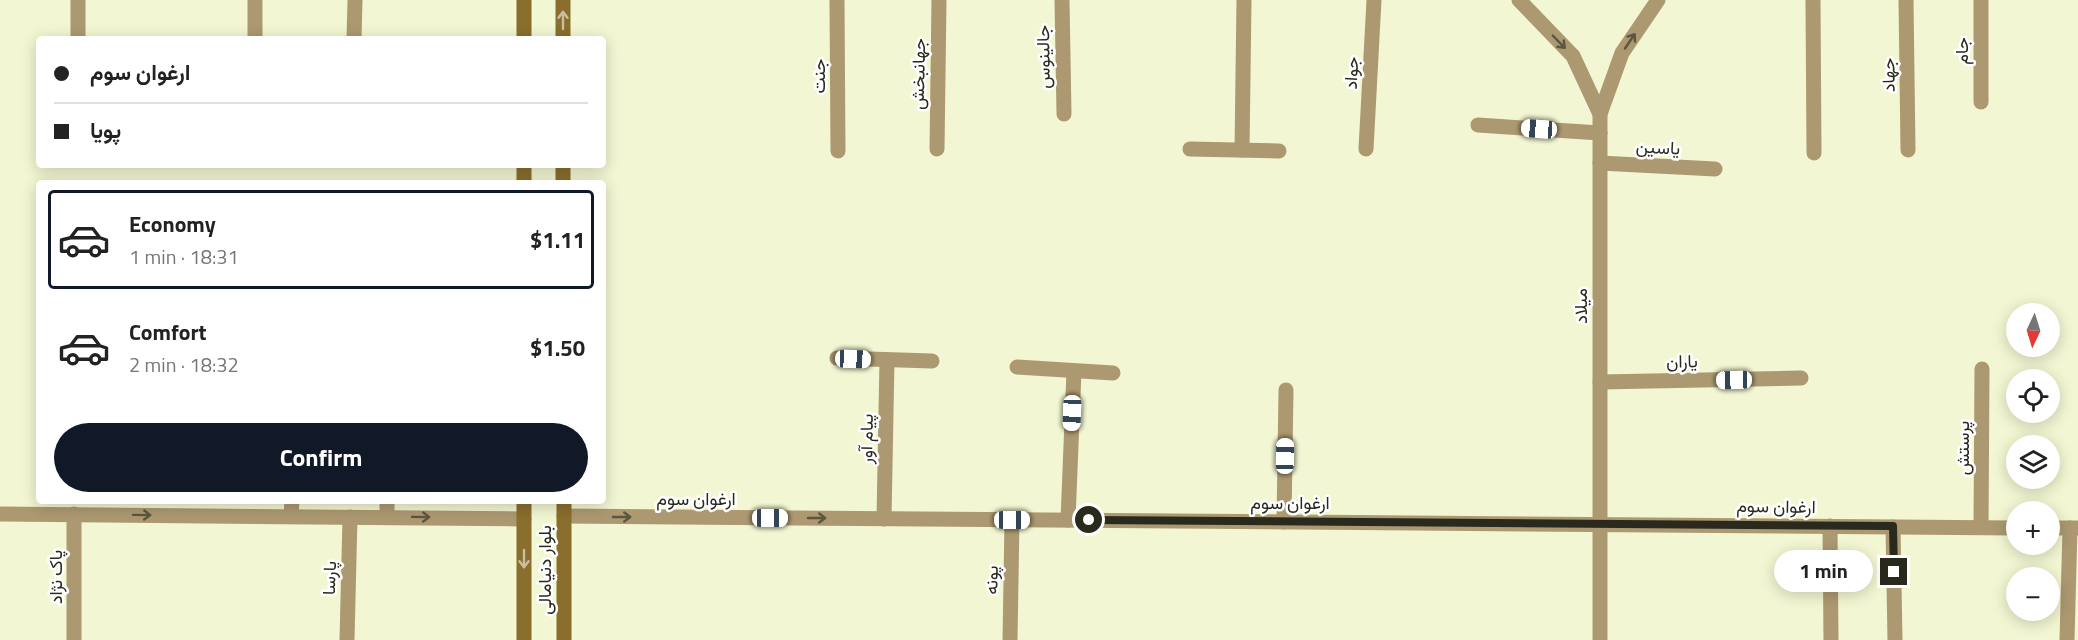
<!DOCTYPE html>
<meta charset="utf-8">
<style>
body{margin:0;font-family:"Titillium Web",Vazirmatn,sans-serif;background:#f2f2f2;color:#222;height:100vh;display:flex;flex-direction:column;font-size:22px;white-space:nowrap}
*{box-sizing:border-box;margin:0}
p{font-size:20px;color:#767676}
.icon{flex:none;width:33px;height:33px;fill:none;stroke:currentColor;stroke-width:2;stroke-linecap:round;stroke-linejoin:round}
.map{position:relative;flex:1;overflow:hidden}
.details{position:absolute;left:36px;top:180px;width:570px;height:324px;display:flex;flex-direction:column;background:#fff;border-radius:6px;box-shadow:0 3px 15px #0003}
.details>*{flex:none}
.top-card{position:absolute;left:36px;top:36px;width:570px;height:132px;border-radius:6px;box-shadow:0 3px 15px #0003;display:grid;align-content:center;height:132px;padding:0 18px;background:#fff}
.needle{width:39px;rotate:184deg}
.controls{position:absolute;left:2006px;top:303px;display:grid;gap:12px}
.controls a{display:grid;place-items:center;width:54px;height:54px;border-radius:50%;background:#fff;box-shadow:0 3px 15px #0003;font-size:30px}
.end{position:absolute;width:27px;height:27px;margin:-14px;border:8px solid #292a1d;background:#fff;box-shadow:0 0 0 3px #fff}
.from{border-radius:50%}
.bubble{position:absolute;height:42px;border-radius:21px;background:#fff;box-shadow:0 3px 15px #0003;font-size:20px;font-weight:700;line-height:42px;text-align:center}
.car{position:absolute;width:18px;height:36px;margin:-18px -9px;border-radius:8px;box-shadow:0 0 4px 2px #0007;background:linear-gradient(#fff 24%,#345 0 40%,#fff 0 76%,#345 0 86%,#fff 0)}
.top-card b{display:flex;align-items:center;gap:21px;height:57px;font-size:22px}
.top-card b+b{border-top:2px solid #e0e0e0}
.top-card i{width:15px;height:15px;background:#222}
ul{padding:10px 0 0;list-style:none}
li{display:flex;align-items:center;gap:18px;height:99px;margin:0 12px 9px;padding:0 6px;border:3px solid transparent;border-radius:6px}
li div{flex:1}
li b{display:block;font-size:22px}
li em{font-style:normal;font-weight:700}
li.selected{border-color:#111827}
li>.icon{width:54px;height:54px;stroke-width:1.5}
.button{display:flex;gap:12px;margin-top:auto;padding:12px 18px}
.button a{flex:1;height:69px;border-radius:36px;background:#111827;color:#fff;font-size:24px;font-weight:700;line-height:69px;text-align:center}
.map>svg:first-child{display:block}
.lines{fill:none;stroke-linecap:round;stroke-linejoin:round}
.street{stroke:#ac9971;stroke-width:15}
.secondary{stroke:#8a6e2d;stroke-width:15}
.oneway{stroke:#cabea0}
.oneway2{stroke:#5d563f}
.route{stroke:#292a1d;stroke-width:8}
.labels{text-anchor:middle;dominant-baseline:central;stroke-width:5;stroke-linejoin:round;paint-order:stroke}
.street-label{font-size:18px;fill:#292a1d;stroke:#fff}
</style>
<div class="map">
<svg width="2078" height="640" viewBox="0 0 2078 640">
<rect width="100%" height="100%" fill="#f3f6d2"/>
<g class="lines">
<!-- street -->
<g class="street">
<polyline points="837,0 838,151"/>
<polyline points="1062,0 1064,114"/>
<polyline points="1519,0 1573,56 1600,114 1600,640"/>
<polyline points="1813,0 1814,153"/>
<polyline points="1906,0 1908,150"/>
<polyline points="1981,0 1981,102"/>
<polyline points="78,39 78,0"/>
<polyline points="255,39 255,0"/>
<polyline points="354,39 355,0"/>
<polyline points="1600,114 1622,53 1658,0"/>
<polyline points="1478,125 1600,133"/>
<polyline points="937,149 939,0"/>
<polyline points="1190,149 1279,151"/>
<polyline points="1366,149 1374,0"/>
<polyline points="1242,150 1244,0"/>
<polyline points="1600,163 1715,169"/>
<polyline points="837,358 932,361"/>
<polyline points="1017,367 1113,373"/>
<polyline points="1600,382 1801,378"/>
<polyline points="0,514 524,519"/>
<polyline points="291,516 292,501"/>
<polyline points="564,516 2016,528"/>
<polyline points="387,517 387,501"/>
<polyline points="884,519 887,360"/>
<polyline points="1068,520 1074,371"/>
<polyline points="1284,522 1286,390"/>
<polyline points="1830,526 1831,640"/>
<polyline points="1893,527 1895,640"/>
<polyline points="1981,527 1982,369"/>
<polyline points="2049,528 2078,528"/>
<polyline points="74,640 74,514"/>
<polyline points="347,640 350,517"/>
<polyline points="1010,640 1012,520"/>
<polyline points="2067,640 2070,528"/>
</g>
<!-- secondary -->
<g class="secondary">
<polyline points="524,0 524,39"/>
<polyline points="563,0 563,39"/>
<polyline points="524,165 524,183"/>
<polyline points="563,165 563,183"/>
<polyline points="524,640 524,501"/>
<polyline points="564,640 564,501"/>
</g>
</g>
<!-- one-way arrows -->
<defs><path id="oneway-shaft" d="M-6 0H5M1.5-3L5.5 0L1.5 3" fill="none" stroke-width="1.6" stroke-linecap="round" stroke-linejoin="round" transform="scale(1.5)"/></defs>
<g class="oneway">
<use href="#oneway-shaft" transform="translate(563 20) rotate(-90)"/>
<use href="#oneway-shaft" transform="translate(524 559) rotate(90)"/>
</g>
<g class="oneway2">
<use href="#oneway-shaft" transform="translate(1630 41) rotate(-56)"/>
<use href="#oneway-shaft" transform="translate(1559 42) rotate(46)"/>
<use href="#oneway-shaft" transform="translate(142 515) rotate(1)"/>
<use href="#oneway-shaft" transform="translate(421 517) rotate(1)"/>
<use href="#oneway-shaft" transform="translate(622 517)"/>
<use href="#oneway-shaft" transform="translate(817 518)"/>
</g>
<g class="lines">
<!-- route -->
<polyline class="route" points="1089,520 1893,526 1894,572"/>
</g>
<g class="labels">
<!-- street labels -->
<g class="street-label">
<text transform="translate(1961 51) rotate(-90)">جام</text>
<text transform="translate(1043 57) rotate(-91)">جالینوس</text>
<text transform="translate(1351 73) rotate(-87)">جواد</text>
<text transform="translate(918 74) rotate(-89)">جهانبخش</text>
<text transform="translate(1888 75) rotate(-91)">جهاد</text>
<text transform="translate(818 76) rotate(-90)">جنت</text>
<text transform="translate(1658 147) rotate(3)">یاسین</text>
<text transform="translate(1580 306) rotate(-90)">میلاد</text>
<text transform="translate(1682 361) rotate(-1)">یاران</text>
<text transform="translate(866 439) rotate(-89)">پیام آور</text>
<text transform="translate(1962 448) rotate(-90)">پرستش</text>
<text x="696" y="498">ارغوان سوم</text>
<text x="1290" y="502">ارغوان سوم</text>
<text transform="translate(1776 506) rotate(1)">ارغوان سوم</text>
<text transform="translate(544 570) rotate(-90)">بلوار دنیامالی</text>
<text transform="translate(55 577) rotate(-90)">پاک نژاد</text>
<text transform="translate(329 578) rotate(-88)">پارسا</text>
<text transform="translate(991 580) rotate(-89)">پونه</text>
</g>
</g>
</svg>
<div class="controls">
<a><svg class="needle" viewBox="-14 -14 28 28"><path d="M0-13l5 13h-10z" fill="#e53935"/><path d="M0 13l5-13h-10z" fill="#767676"/></svg></a>
<a><svg class="icon" aria-label="locate" viewBox="0 0 24 24"><circle cx="12" cy="12" r="6"/><path d="M12 2v4M12 18v4M2 12h4M18 12h4"/></svg></a>
<a><svg class="icon" aria-label="layers" viewBox="0 0 24 24"><path d="M12 4l9 5-9 5-9-5zM3 14l9 5 9-5"/></svg></a>
<a>+</a>
<a>−</a>
</div>
<i class="end from" style="left:1089px;top:520px"></i>
<i class="end" style="left:1894px;top:572px"></i>
<div class="bubble" style="left:1774px;top:550px;width:99px">1 min</div>
<i class="car" style="left:1539px;top:129px;rotate:274deg"></i>
<i class="car" style="left:853px;top:359px;rotate:92deg"></i>
<i class="car" style="left:1734px;top:380px;rotate:269deg"></i>
<i class="car" style="left:1072px;top:413px;rotate:182deg"></i>
<i class="car" style="left:1285px;top:456px;rotate:1deg"></i>
<i class="car" style="left:770px;top:518px;rotate:90deg"></i>
<i class="car" style="left:1012px;top:520px;rotate:90deg"></i>
<div class="top-card">
<b><i class="from"></i>ارغوان سوم</b>
<b><i></i>پویا</b>
</div>
<section class="details">
<ul>
<li class="selected"><svg class="icon" aria-label="car" viewBox="0 0 24 24"><path d="M5 17H2v-5l4-1 3-4h7l3 4 3 1v5h-3M9 17h6M6 11h13"/><circle cx="7" cy="17" r="2"/><circle cx="17" cy="17" r="2"/></svg><div><b>Economy</b><p>1 min · 18:31</p></div><em>$1.11</em></li>
<li><svg class="icon" aria-label="car" viewBox="0 0 24 24"><path d="M5 17H2v-5l4-1 3-4h7l3 4 3 1v5h-3M9 17h6M6 11h13"/><circle cx="7" cy="17" r="2"/><circle cx="17" cy="17" r="2"/></svg><div><b>Comfort</b><p>2 min · 18:32</p></div><em>$1.50</em></li>
</ul>
<div class="button"><a>Confirm</a></div>
</section>
</div>
